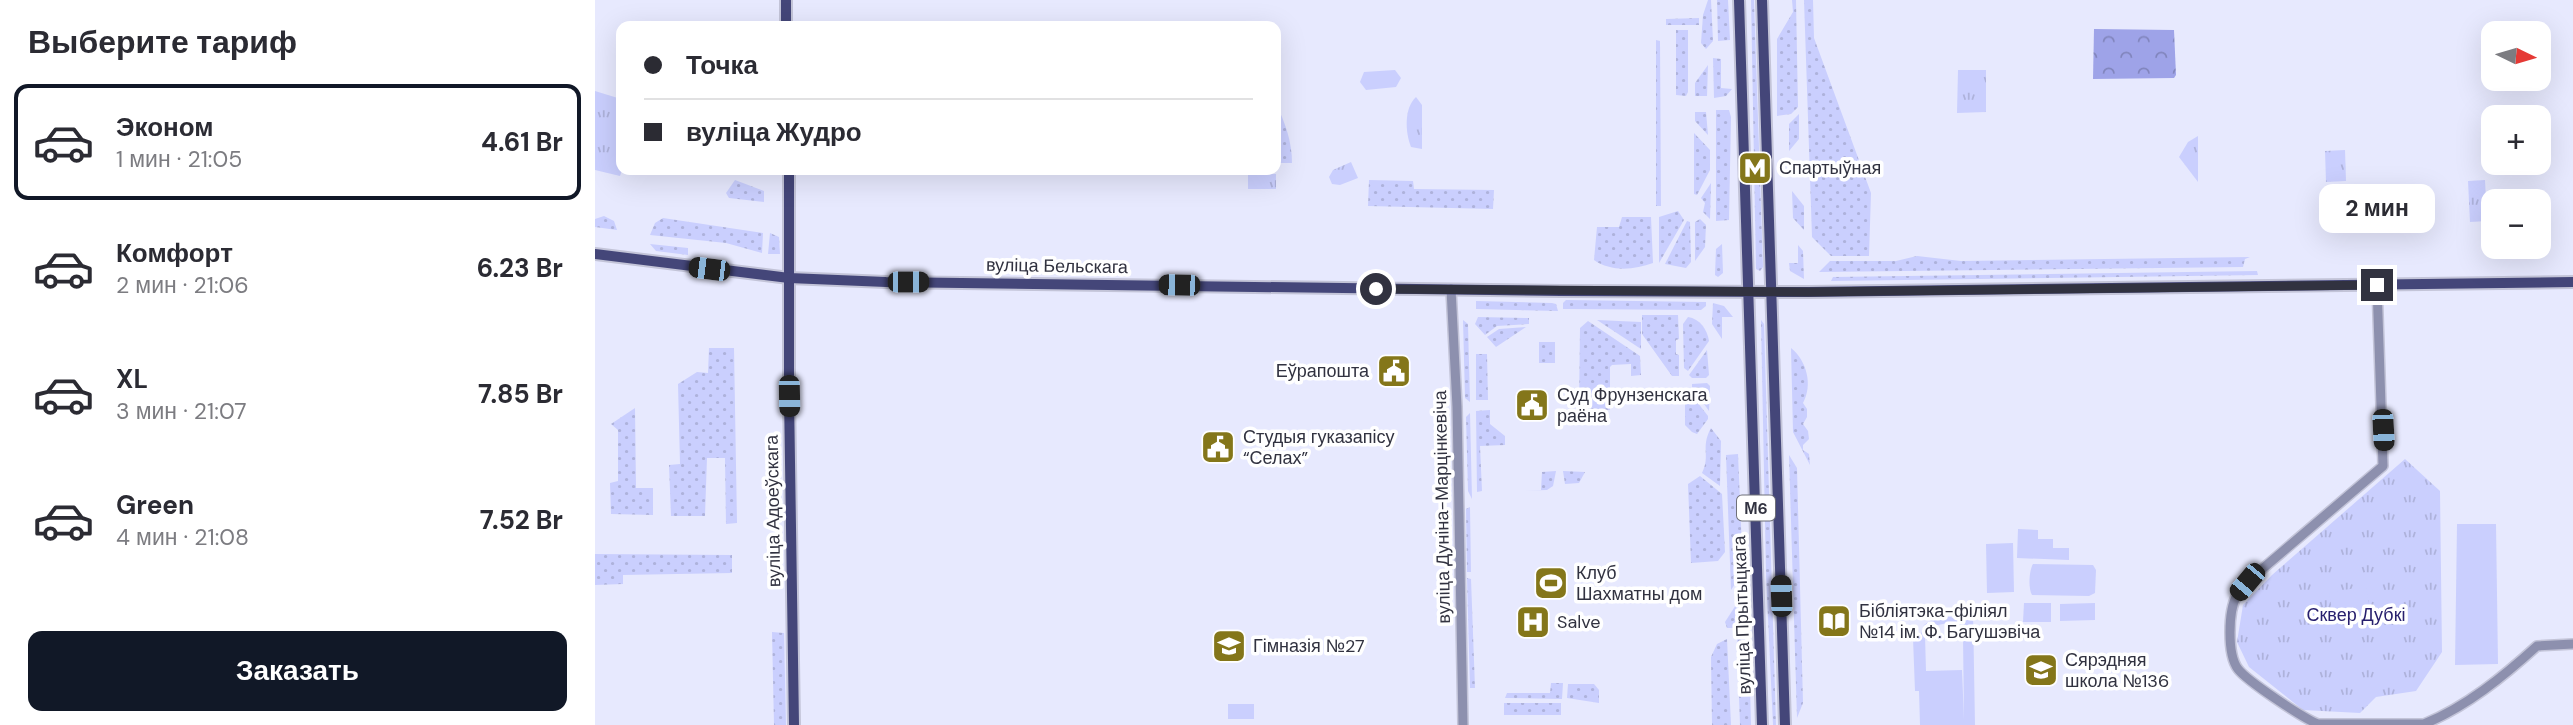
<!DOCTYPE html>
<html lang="ru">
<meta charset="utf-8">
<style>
body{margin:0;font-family:"DM Sans",sans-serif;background:#f2f2f3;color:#2b2b33;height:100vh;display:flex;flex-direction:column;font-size:26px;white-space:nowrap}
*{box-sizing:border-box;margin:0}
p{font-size:23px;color:#7c7c81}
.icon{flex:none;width:38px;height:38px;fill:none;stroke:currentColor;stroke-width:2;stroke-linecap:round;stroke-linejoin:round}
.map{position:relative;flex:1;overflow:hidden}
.drawer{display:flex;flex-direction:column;background:#fff;width:595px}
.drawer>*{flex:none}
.guide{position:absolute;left:21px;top:21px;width:665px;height:154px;border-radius:14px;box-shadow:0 7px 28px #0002;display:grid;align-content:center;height:154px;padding:0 28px;background:#fff}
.needle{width:46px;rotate:95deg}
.controls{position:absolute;left:1886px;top:21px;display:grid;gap:14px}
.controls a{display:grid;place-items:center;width:70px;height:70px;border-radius:14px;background:#fff;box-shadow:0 7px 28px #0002;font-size:35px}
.end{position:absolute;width:32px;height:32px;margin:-16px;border:9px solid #313240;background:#fff;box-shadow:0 0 0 4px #fff}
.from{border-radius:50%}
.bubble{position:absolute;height:49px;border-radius:14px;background:#fff;box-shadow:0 7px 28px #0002;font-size:23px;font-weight:700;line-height:49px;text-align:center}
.car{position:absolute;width:21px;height:42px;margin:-21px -10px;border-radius:9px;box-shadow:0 0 5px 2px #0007;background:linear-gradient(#222 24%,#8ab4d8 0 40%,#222 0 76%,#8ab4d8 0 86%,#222 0)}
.guide b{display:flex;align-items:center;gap:24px;height:66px;font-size:26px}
.guide b+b{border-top:2px solid #e1e1e2}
.guide i{width:18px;height:18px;background:#2b2b33}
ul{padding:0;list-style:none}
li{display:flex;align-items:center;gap:21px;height:116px;margin:0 14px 10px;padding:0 14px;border:4px solid transparent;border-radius:14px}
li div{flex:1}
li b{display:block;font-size:26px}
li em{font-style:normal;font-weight:700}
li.current{border-color:#111827}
li>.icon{width:63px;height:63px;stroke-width:1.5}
h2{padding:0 28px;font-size:32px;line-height:84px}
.cta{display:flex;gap:14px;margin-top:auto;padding:14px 28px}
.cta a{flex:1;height:80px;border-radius:14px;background:#111827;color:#fff;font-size:28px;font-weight:700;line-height:80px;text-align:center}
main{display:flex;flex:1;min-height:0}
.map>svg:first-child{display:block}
.grass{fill:url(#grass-dots)}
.forest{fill:url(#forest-crowns)}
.park{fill:url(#park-tufts)}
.pitch{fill:#cacffe;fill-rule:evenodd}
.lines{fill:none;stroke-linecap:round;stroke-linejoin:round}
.minor-casing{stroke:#c3c4d8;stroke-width:12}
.major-casing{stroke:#c3c4d8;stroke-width:14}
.minor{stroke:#8d90ae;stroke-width:9}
.major{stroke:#444679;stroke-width:10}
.route{stroke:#313240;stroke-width:9}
.labels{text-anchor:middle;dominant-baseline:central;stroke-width:7;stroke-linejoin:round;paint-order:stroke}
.shield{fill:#fff;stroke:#6f7079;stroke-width:2}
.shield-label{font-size:16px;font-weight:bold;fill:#313240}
.poi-label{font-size:18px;fill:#313240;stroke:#fff;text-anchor:start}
.street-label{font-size:18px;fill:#313240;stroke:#fff}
.park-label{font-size:18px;fill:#28206e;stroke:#fff}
</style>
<main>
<section class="drawer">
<h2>Выберите тариф</h2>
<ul>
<li class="current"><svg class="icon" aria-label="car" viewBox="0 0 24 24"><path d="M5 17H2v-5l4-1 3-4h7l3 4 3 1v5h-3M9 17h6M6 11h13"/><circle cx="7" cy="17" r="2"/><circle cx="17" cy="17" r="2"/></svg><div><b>Эконом</b><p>1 мин · 21:05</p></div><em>4.61 Br</em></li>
<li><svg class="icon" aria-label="car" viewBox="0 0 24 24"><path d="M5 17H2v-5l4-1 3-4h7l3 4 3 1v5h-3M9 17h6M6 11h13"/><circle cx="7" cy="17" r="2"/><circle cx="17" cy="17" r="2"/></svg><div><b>Комфорт</b><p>2 мин · 21:06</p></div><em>6.23 Br</em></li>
<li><svg class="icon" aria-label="car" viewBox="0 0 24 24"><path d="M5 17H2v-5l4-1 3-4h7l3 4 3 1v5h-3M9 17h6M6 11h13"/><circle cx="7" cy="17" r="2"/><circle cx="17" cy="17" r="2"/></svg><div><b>XL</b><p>3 мин · 21:07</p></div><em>7.85 Br</em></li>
<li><svg class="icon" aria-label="car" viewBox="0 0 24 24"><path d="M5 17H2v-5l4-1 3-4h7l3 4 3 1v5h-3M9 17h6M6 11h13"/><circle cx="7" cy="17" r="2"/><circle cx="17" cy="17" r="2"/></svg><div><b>Green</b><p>4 мин · 21:08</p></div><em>7.52 Br</em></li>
</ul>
<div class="cta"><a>Заказать</a></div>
</section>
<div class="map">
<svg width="1978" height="725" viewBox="0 0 1978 725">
<defs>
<pattern id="grass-dots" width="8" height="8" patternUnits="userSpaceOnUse" patternTransform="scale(1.75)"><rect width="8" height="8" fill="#cacffe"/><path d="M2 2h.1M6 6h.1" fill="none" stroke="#aeb2db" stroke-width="1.8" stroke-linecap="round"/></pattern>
<pattern id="forest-crowns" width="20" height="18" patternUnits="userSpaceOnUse" patternTransform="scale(1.75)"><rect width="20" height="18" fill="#9ea3e8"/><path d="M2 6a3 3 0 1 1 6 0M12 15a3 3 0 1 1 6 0" fill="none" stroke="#8185bd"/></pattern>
<pattern id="park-tufts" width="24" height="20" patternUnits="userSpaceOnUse" patternTransform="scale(1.75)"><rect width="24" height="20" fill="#cacffe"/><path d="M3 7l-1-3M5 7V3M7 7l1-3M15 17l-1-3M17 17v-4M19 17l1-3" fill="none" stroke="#aeb2db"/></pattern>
</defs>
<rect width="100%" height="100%" fill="#e7e9fe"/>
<!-- grass -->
<g class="grass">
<polygon points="1113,0 1116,0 1118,41 1111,49 1106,43 1108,15"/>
<polygon points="1122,0 1133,0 1135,40 1123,41"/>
<polygon points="1156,0 1159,0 1168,267 1165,271 1161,269"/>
<polygon points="1197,0 1201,0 1203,107 1196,114 1182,116 1182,39 1198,12"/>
<polygon points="1209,0 1218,0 1219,38 1276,193 1274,256 1236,256 1217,237"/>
<polygon points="1104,18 1104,25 1071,25 1071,19"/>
<polygon points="1081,30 1093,30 1093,92 1091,96 1081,95"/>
<polygon points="1061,40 1065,41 1066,206 1061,206"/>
<polygon points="1118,58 1126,59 1126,88 1137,89 1131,96 1119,98"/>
<polygon points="1113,65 1112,96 1100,96 1100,83"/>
<path d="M681,103C690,123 697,141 697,163H681Z"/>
<polygon points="1121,110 1134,110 1136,117 1134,220 1121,221"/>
<polygon points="1100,112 1111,112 1113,135 1100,121"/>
<polygon points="1204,114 1204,139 1194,151 1194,124"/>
<polygon points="1099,133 1115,150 1115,170 1102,195 1099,194"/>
<polygon points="140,180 169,191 169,202 134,198 131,193"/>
<polygon points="774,180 818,181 819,189 899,190 898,209 773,206"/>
<polygon points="1116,183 1115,219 1108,212 1110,203 1106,198"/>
<polygon points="1197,191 1209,206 1209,230 1198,218"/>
<polygon points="1083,211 1089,220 1064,263 1064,217"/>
<polygon points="9,216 19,221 22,230 0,227 0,219"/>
<path d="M1027,217H1056L1058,263C1039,270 1016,272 999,260L1002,227H1024Z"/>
<polygon points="68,218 168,233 167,253 131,243 55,235 60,223"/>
<polygon points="1105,219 1111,225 1110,247 1100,261 1100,222"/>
<polygon points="1092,221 1095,222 1096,262 1091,268 1070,264"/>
<polygon points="175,233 184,237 185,254 173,254"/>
<polygon points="55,244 93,248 93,255 61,251"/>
<polygon points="1127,244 1128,273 1123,277 1120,275 1121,249"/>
<polygon points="1203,245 1208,251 1209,279 1195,271 1194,263 1203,263"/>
<polygon points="1322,256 1366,261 1655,257 1650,259 1648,267 1224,272 1235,261 1301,261"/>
<polygon points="1662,271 1663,275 1236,281 1238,277"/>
<polygon points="971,300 1111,302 1111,306 1106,310 968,309 968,303"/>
<polygon points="881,301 957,303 961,304 963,311 881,309"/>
<polygon points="1118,303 1129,306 1138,317 1127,317 1127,339 1117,324"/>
<polygon points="1047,315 1083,315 1084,339 1081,340 1081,354 1084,355 1084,376 1077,376 1047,334"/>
<polygon points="883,317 934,318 934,324 902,326 890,335 880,324"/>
<path d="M1093,317C1105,319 1112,329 1114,341L1093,371L1089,368L1088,324Z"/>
<polygon points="868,320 873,324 875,402 870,398"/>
<polygon points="1002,320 1046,322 1046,349"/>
<polygon points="1166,320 1169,324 1181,725 1178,725 1171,574"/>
<polygon points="993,321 1045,356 1046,375 1036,376 1036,364 1017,365 1015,367 1015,410 984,409 985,328"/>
<polygon points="931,327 901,347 892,337 904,329"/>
<rect x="944" y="342" width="16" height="21"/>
<polygon points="114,348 139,348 142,523 131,524 130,458 112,458 110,516 76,516 74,465 85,464 83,384 102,372 113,373"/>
<path d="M1196,348C1212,361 1218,385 1208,403L1212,409V417L1208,424L1213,431L1214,439L1208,445V450L1214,454L1215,465L1198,432Z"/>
<polygon points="1112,350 1114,375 1111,378 1097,378 1094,375"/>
<polygon points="881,354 892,354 893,400 881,400"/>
<polygon points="1112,383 1115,386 1114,411 1097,387 1097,384"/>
<polygon points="1092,389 1113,416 1113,419 1102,434 1097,432 1090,425 1090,390"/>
<polygon points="40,408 41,488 58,488 58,515 16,514 15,483 23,481 23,430 16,424"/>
<polygon points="895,410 895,424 910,436 910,445 885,446 887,491 882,492 881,411"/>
<polygon points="875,413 877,499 873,491 871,417"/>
<path d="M1116,428L1126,441L1125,486L1107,473C1116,455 1105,448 1116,428Z"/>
<polygon points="1143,454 1148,572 1136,590 1131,455"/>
<polygon points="1194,455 1202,468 1208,703 1202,718"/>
<polygon points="961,471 958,486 952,490 898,492 946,490 947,472"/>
<polygon points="968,471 990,472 984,483 970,484"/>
<polygon points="1105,476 1127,494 1130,552 1123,561 1096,563 1093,484"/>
<polygon points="875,507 876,572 872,572 871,509"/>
<polygon points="0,554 137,555 137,573 28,575 28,584 0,585"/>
<polygon points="872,578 876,579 880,688 875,688"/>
<polygon points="1146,597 1151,599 1153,628 1132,628 1130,622"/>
<polygon points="177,632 189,633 191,725 179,725"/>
<polygon points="1142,638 1151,642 1154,649 1156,725 1145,725"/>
<polygon points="1132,639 1136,725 1117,725 1116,657 1122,644"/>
<polygon points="956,683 968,683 967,699 910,698 912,693 955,693"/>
<polygon points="973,684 999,684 1004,690 1004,703 972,698"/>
<rect x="909" y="703" width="57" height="12"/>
</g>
<!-- forest -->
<polygon class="forest" points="1499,29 1579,30 1581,75 1579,78 1498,79"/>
<!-- park -->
<g class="park">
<polygon points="1363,70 1391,70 1391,112 1362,113"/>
<polygon points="0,91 26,99 27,170 25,176 0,170"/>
<path d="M821,97L827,105V149L816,147C810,132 809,108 821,97Z"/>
<polygon points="1603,136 1603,182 1584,157 1593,142"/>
<polygon points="1750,150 1751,181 1731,182 1730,151"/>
<polygon points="756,162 763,178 745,185 737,184 734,177 738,170"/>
<rect x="653" y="174" width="28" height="15"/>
<polygon points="1890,180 1892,221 1875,222 1873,181"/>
<polygon points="1810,459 1845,491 1847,652 1821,691 1781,697 1765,713 1708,710 1654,667 1642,642 1648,605 1677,575"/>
</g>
<!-- pitch -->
<g class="pitch">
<polygon points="800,70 806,78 801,87 771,90 765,82 769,72"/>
<polygon points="1862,524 1901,524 1903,664 1860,665"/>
<polygon points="1423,529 1443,530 1443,539 1458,539 1458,548 1474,548 1474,560 1422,558"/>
<polygon points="1418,543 1419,592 1392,593 1391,544"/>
<path d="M1438,564L1498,565L1501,570L1500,593L1494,596L1437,595C1433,588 1434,571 1438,564Z"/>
<polygon points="1771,586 1775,610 1738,616 1734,593"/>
<polygon points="1429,603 1456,603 1456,622 1428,622"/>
<polygon points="1500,603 1500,620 1465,621 1465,604"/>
<path d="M1378,611L1380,725H1325L1324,691H1320L1318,638L1325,637L1329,625C1341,616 1356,613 1368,623V612ZM1353,623L1363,628L1368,635L1369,720L1367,670L1331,671L1330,635L1338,626Z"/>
<rect x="633" y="704" width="26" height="15"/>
</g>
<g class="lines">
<!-- minor casing -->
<g class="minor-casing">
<g id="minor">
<path d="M1782,285L1788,466L1652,582C1649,586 1644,591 1642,595C1633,611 1632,654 1643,669C1652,681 1708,718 1723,724H1829C1871,707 1909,676 1942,646L1978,644"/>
<polyline points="856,289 862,407 868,725"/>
</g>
</g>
<!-- major casing -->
<g class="major-casing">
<g id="major">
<polyline points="191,0 191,26"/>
<polyline points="1144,0 1167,725"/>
<polyline points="1167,0 1190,725"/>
<polyline points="194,170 194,396 199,725"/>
<polyline points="0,254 194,278 291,282 966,291 1213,292 1978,282"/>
</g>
</g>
<!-- minor -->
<use href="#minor" class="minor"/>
<!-- major -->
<use href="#major" class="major"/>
</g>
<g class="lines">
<!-- route -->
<polyline class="route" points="781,289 1213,292 1782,285"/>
</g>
<!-- icons -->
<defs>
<g id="metro-square" transform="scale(1.75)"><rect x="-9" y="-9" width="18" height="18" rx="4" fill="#84761a" stroke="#fff"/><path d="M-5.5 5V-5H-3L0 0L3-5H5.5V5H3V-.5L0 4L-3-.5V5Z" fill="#fff"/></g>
<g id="civic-square" transform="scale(1.75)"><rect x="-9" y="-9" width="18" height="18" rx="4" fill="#84761a" stroke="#fff"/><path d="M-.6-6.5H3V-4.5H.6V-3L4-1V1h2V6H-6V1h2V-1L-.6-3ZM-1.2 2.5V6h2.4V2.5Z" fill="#fff"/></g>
<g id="stadium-square" transform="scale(1.75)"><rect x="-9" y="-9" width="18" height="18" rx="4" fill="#84761a" stroke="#fff"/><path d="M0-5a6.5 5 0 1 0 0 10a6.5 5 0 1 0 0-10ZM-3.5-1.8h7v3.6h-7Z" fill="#fff"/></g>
<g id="library-square" transform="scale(1.75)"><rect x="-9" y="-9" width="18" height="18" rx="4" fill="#84761a" stroke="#fff"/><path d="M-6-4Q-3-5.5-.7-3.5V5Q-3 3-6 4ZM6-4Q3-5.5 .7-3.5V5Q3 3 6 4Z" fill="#fff"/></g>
<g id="hospital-square" transform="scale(1.75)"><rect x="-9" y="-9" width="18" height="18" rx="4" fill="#84761a" stroke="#fff"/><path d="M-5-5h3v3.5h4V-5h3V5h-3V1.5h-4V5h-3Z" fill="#fff"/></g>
<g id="school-square" transform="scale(1.75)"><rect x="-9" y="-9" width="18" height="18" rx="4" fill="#84761a" stroke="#fff"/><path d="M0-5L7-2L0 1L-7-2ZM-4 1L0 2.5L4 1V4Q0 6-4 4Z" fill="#fff"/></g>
</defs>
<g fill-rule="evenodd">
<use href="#metro-square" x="1160" y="168"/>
<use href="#civic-square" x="799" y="371"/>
<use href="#civic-square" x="937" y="405"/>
<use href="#civic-square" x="623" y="447"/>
<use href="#stadium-square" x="956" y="583"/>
<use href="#library-square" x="1239" y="621"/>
<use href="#hospital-square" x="938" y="622"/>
<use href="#school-square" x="634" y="646"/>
<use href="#school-square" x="1446" y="670"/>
</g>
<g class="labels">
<!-- shield labels -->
<rect class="shield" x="1142" y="495.5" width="38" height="25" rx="5"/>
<g class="shield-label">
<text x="1161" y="508">М6</text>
</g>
<!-- poi labels -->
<g class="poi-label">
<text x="1184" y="168">Спартыўная</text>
<text x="774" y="371" text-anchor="end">Еўрапошта</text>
<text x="962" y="395">Суд Фрунзенскага<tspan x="962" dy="21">раёна</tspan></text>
<text x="648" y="437">Студыя гуказапісу<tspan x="648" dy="21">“Селах”</tspan></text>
<text x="981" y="573">Клуб<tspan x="981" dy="21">Шахматны дом</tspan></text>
<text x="1264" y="611">Бібліятэка-філіял<tspan x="1264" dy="21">№14 ім. Ф. Багушэвіча</tspan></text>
<text x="962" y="622">Salve</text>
<text x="658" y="646">Гімназія №27</text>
<text x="1470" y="660">Сярэдняя<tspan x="1470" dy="21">школа №136</tspan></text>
</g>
<!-- street labels -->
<g class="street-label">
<text transform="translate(462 266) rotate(1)">вуліца Бельскага</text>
<text transform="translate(847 507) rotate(-91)">вуліца Дуніна-Марцінкевіча</text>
<text transform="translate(178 511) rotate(-91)">вуліца Адоеўскага</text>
<text transform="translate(1147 615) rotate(-92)">вуліца Прытыцкага</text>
</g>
<!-- park labels -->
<g class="park-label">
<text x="1761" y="615">Сквер Дубкі</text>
</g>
</g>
</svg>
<div class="controls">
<a><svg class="needle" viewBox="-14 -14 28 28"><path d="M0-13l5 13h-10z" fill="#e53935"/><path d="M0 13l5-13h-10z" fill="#7c7c81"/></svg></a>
<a>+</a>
<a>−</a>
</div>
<i class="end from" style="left:781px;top:289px"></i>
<i class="end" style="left:1782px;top:285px"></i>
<div class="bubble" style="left:1724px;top:184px;width:116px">2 мин</div>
<i class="car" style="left:114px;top:269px;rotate:277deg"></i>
<i class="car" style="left:313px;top:282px;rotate:90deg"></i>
<i class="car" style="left:584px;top:285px;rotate:271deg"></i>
<i class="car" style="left:194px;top:396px;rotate:179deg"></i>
<i class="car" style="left:1788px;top:430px;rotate:177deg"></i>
<i class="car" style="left:1652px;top:582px;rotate:220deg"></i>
<i class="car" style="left:1186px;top:596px;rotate:358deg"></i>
<div class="guide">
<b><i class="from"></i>Точка</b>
<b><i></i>вуліца Жудро</b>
</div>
</div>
</main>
